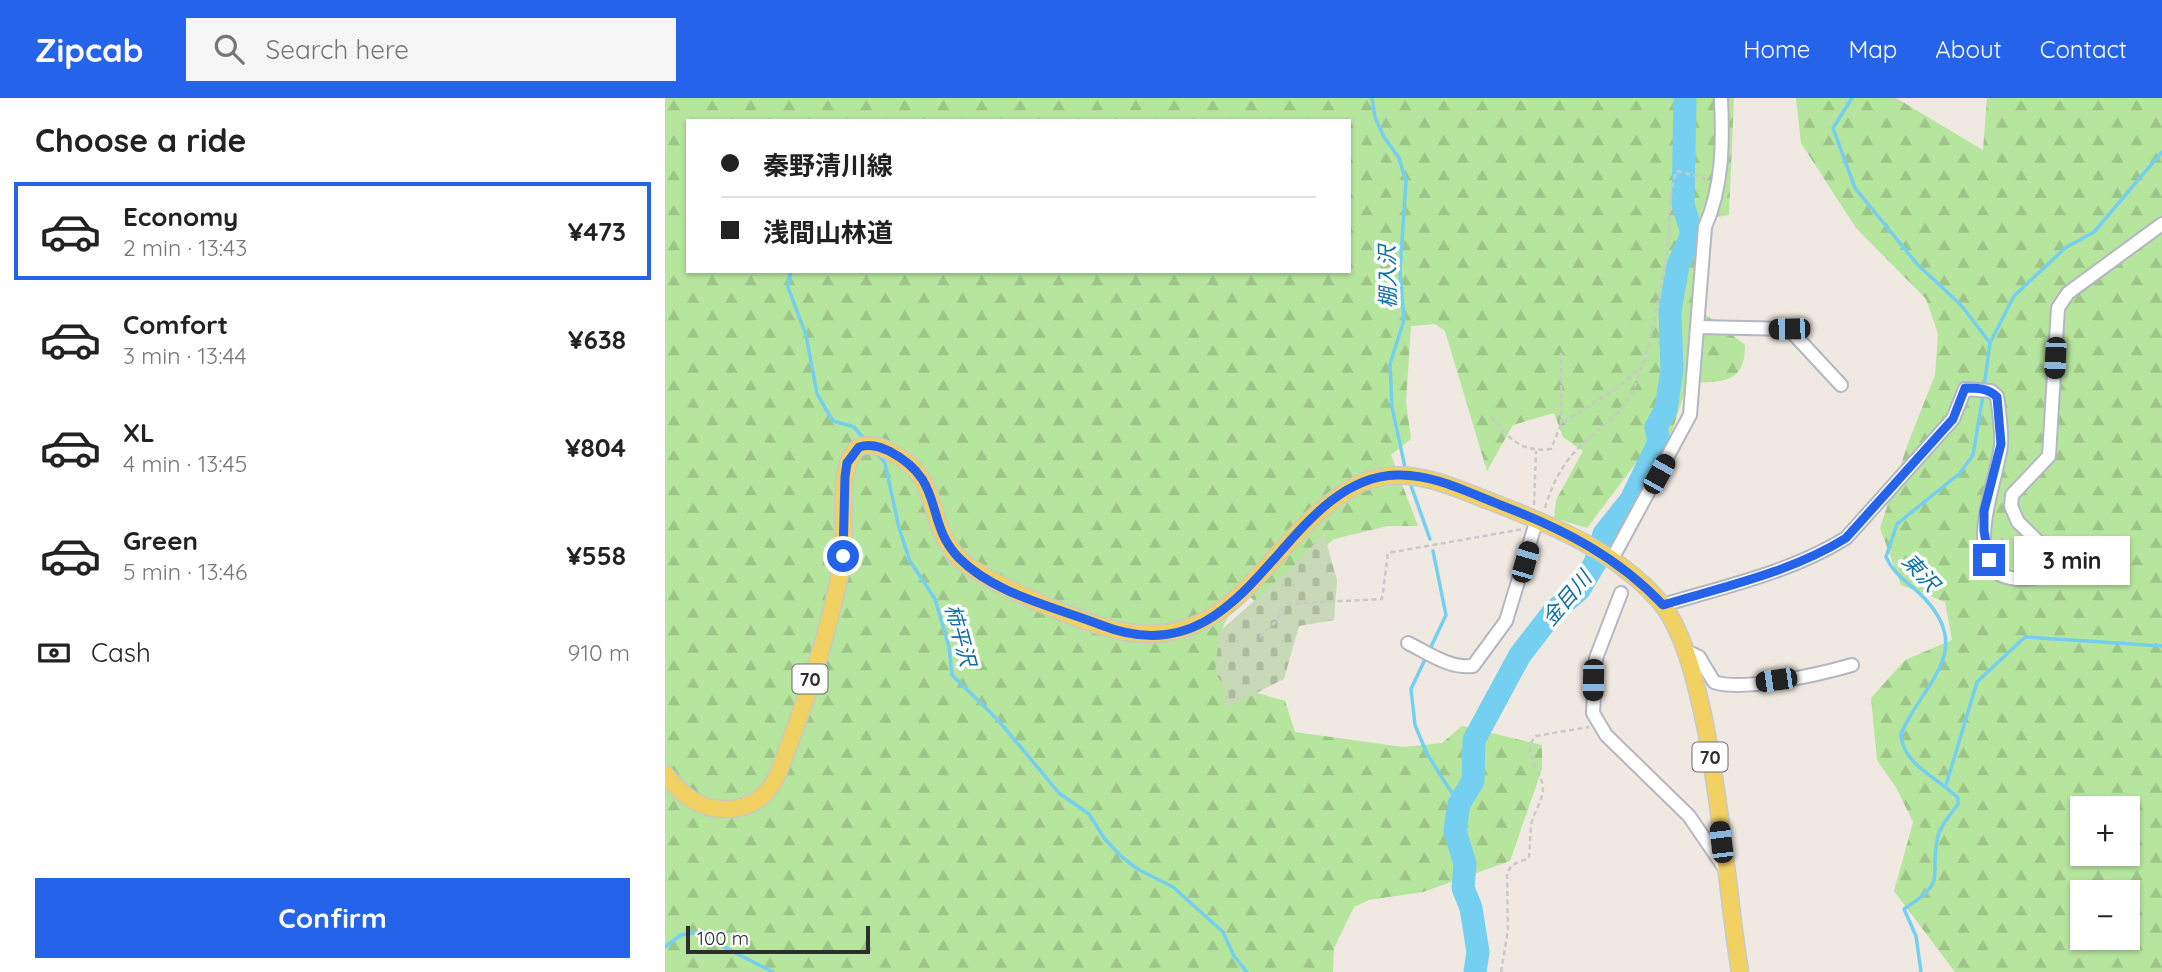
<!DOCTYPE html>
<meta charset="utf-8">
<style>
body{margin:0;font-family:Quicksand,"Noto Sans JP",sans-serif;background:#f6f6f6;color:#222;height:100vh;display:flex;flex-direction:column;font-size:26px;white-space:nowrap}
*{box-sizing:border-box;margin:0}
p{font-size:23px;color:#767676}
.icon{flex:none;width:38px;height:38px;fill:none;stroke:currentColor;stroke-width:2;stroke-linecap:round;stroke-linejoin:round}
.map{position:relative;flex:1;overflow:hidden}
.sheet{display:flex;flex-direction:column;background:#fff;width:665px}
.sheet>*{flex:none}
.banner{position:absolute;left:21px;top:21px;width:665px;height:154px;border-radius:0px;box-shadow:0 2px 5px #0004;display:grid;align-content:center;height:154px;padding:0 35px;background:#fff}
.controls{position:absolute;left:1405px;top:698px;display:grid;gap:14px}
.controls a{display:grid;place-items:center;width:70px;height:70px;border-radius:0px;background:#fff;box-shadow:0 2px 5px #0004;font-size:35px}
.scale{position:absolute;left:21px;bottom:18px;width:184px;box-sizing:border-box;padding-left:7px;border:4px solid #2e2e2e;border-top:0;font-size:19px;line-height:24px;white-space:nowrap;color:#2e2e2e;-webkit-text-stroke:5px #fff;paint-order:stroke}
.end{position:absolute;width:32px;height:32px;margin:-16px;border:9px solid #2563eb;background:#fff;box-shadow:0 0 0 4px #fff}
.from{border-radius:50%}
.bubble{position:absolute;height:49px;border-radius:0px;background:#fff;box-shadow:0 2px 5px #0004;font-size:23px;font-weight:800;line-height:49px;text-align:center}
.car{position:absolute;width:21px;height:42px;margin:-21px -10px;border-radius:9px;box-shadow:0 0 5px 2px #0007;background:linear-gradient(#222 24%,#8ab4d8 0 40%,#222 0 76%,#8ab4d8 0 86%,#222 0)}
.banner b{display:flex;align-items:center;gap:24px;height:66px;font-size:26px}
.banner b+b{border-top:2px solid #e0e0e0}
.banner i{width:18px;height:18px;background:#222}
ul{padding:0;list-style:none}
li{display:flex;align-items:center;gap:21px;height:98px;margin:0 14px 10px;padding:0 21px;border:4px solid transparent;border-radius:0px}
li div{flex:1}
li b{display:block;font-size:26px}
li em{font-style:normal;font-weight:800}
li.active{border-color:#2563eb}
li>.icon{width:63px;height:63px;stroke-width:1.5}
h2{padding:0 35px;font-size:32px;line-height:84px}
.pay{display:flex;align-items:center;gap:18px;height:77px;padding:0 35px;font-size:26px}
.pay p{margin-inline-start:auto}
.action{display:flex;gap:14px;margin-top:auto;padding:14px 35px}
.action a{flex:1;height:80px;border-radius:0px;background:#2563eb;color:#fff;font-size:28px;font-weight:800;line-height:80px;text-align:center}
header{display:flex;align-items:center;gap:42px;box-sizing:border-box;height:98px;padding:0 35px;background:#2563eb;color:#fff}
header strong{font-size:33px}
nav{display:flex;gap:38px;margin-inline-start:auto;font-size:24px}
.search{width:490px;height:63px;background:#f6f6f6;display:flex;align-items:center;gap:18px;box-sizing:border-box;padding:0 24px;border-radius:0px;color:#767676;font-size:26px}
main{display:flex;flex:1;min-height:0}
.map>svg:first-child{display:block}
.forest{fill:url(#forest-firs);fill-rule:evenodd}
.cemetery{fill:url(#cemetery-stones)}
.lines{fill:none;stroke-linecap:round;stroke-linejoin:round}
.stream{stroke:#75cff0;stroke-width:3.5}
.river{stroke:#75cff0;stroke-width:23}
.minor-casing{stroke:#b4b7c1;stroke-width:16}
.major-casing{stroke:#c9c9c9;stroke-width:19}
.path{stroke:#c9c9c9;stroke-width:2.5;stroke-dasharray:5 3.5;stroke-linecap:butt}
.minor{stroke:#fff;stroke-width:12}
.major{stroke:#f2d163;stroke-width:16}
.route{stroke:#2563eb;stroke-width:9}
.labels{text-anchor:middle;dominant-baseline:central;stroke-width:7;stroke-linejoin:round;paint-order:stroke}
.shield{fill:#fff;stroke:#6d6d6d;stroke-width:2}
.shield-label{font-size:18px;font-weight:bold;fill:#2e2e2e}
.water-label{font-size:21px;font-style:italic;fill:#0d6fa3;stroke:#fff}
</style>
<header>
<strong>Zipcab</strong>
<div class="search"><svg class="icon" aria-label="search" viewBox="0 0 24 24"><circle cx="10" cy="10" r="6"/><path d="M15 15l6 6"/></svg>Search here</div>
<nav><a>Home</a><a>Map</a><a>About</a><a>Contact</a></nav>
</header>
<main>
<section class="sheet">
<h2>Choose a ride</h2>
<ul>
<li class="active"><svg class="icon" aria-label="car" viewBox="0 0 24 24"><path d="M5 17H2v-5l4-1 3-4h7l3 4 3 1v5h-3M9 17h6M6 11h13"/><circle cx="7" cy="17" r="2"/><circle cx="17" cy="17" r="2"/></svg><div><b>Economy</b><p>2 min · 13:43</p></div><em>¥473</em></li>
<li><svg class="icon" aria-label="car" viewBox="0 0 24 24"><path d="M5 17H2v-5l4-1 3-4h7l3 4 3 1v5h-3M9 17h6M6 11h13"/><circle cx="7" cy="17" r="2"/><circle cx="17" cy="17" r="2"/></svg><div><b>Comfort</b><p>3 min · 13:44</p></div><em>¥638</em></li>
<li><svg class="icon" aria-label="car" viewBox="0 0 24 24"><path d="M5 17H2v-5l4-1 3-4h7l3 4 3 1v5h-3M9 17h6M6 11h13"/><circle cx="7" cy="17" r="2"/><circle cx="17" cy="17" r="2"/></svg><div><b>XL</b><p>4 min · 13:45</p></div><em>¥804</em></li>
<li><svg class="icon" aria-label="car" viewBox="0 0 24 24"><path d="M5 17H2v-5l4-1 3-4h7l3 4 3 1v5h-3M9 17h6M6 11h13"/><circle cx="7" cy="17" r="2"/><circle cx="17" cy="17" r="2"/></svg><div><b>Green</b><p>5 min · 13:46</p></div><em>¥558</em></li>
</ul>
<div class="pay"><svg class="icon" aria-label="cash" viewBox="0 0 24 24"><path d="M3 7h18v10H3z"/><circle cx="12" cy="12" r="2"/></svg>Cash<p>910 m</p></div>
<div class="action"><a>Confirm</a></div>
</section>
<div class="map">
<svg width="1497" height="874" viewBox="0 0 1497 874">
<defs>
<pattern id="forest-firs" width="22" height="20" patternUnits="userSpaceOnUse" patternTransform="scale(1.75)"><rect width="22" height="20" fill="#b6e59e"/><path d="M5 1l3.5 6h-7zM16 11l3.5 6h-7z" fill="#9dc588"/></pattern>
<pattern id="cemetery-stones" width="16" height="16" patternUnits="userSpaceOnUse" patternTransform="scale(1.75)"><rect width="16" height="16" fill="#c8d9b8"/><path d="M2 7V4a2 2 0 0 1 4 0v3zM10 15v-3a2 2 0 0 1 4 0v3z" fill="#acbb9e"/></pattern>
</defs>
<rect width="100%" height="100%" fill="#efe9e1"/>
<!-- forest -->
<g class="forest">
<path d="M0,0H1069L1064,117L1041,121L1036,213L1080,247C1080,288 1055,283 1023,285L1003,345L977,357L922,430L889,420L891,402L918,353L898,339L889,315L848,327L822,373L780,233L770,226L746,228L741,304L746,341L726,357L753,428H723L669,441L594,508L576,489L553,540L558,591L592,595L620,603L630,634L738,649L777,645L797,628L877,647V671L845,763L758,794L704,802L689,809L669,850L668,874H0ZM23,23H684V173H23Z"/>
<path d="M1131,0H1231L1318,52L1322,0H1497V874H1290L1229,793L1248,724L1232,691L1212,662L1206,600L1240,562L1287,542L1280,504L1236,487L1215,430L1242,348L1270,277L1273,236L1261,201L1191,130L1136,45ZM1418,710H1463V756H1418ZM1418,794H1463V840H1418Z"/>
</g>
<!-- cemetery -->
<polygon class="cemetery" points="659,436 672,482 669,522 634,528 619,581 560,611 557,585 550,575 554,534 626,470"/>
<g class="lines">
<!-- stream -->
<g class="stream">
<polyline points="707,0 710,19 719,39 734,60 741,83 735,173 739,222 725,266 727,309 741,374"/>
<polyline points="1187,0 1168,30 1190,90 1252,166 1296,207 1325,245"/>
<polyline points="126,173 123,189 141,237 152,296 168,323 189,329 200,342"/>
<polyline points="1319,289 1325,245 1349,198 1400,150 1429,134 1497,54"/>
<polyline points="212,355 220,365 234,430 245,463 270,501 284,549 287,577 333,622 394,695 424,716 439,740 458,760 474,772 508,789 558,834 569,858 582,874"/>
<polyline points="745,385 765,441"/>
<polyline points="768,453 781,517 746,591 750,627 762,656 794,706"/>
<polyline points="1281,687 1312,584 1360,539 1497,548"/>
<polyline points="0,849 16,837 38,833 53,846 108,874"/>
<path d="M1256,874L1251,838L1239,811C1285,782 1263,780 1273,738C1275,728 1287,715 1293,706V700C1274,680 1237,667 1236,636C1257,586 1309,555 1261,502C1247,486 1230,479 1221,459L1232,426L1295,375L1308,357L1318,297"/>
</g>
<!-- river -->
<polyline class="river" points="810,874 813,854 806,810 798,790 800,766 790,733 794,706 808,683 809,642 855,557 889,513 914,492 930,465 939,436 966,402 994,344 991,329 1001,311 1007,272 1005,213 1013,167 1027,136 1018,106 1020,0"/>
<!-- minor casing -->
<g class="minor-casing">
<g id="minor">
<polyline points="1033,229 1124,231 1176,287"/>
<path d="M947,461L1025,317L1040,129C1058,88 1058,44 1056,0"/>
<polyline points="956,495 931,560 928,615 941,637 1024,718 1059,769"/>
<path d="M998,507C1058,489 1127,474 1181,440L1288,321L1300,291L1326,293L1332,298C1334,314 1337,331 1336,347C1334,377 1293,472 1346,480C1359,482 1371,481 1382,474L1385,455L1353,424L1346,408L1347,397L1384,358L1393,210L1403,195L1497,126"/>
<path d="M743,545C763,555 785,571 808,568L841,523L872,421"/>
<path d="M1019,552L1034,559L1049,584C1078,594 1156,576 1187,567"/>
</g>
</g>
<!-- major casing -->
<g class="major-casing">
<path id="major" d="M0,676C17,697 34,712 62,711C78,711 94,704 104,691C113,680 117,665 122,652C144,595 169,517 178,457C182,429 170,367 194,349C206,345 215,348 226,354C280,382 259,424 293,459C318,484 411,522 447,531C570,562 599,442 685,391C732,362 781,386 827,404C889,428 951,453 995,504C1048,565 1060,788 1075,874"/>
</g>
<!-- path -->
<g class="path">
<path d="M826,319C844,340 856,355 886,351L896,326L955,288L975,270"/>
<polyline points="896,326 896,255"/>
<polyline points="869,407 871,353"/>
<path d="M880,410C888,383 899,362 921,343C941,324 959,314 970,288C987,245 994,197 1002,153C1006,127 1002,97 1012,73L1043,81"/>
<polyline points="595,539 612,522 622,506 717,501 723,455 858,431"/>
<path d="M836,874L843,832L842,775L847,767L864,760C865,749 865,739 866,728C868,714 878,704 878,690C877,673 855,654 871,638L924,629"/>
</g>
<!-- minor -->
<use href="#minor" class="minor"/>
<!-- major -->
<use href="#major" class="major"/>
</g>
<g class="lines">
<!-- route -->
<path class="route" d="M178,458L180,379L182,365L194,349C205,346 213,348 224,353C282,383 258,423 294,460C329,496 390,509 436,527C586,586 615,380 732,377C769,376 804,395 838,408C898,431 953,459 998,507C1058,489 1127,474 1181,440L1288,321L1300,290C1312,290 1323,290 1332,299L1336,346L1319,413V433L1324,462"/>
</g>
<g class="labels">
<!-- shield labels -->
<g class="shield">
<rect x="127.5" y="566.5" width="35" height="29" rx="5"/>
<rect x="1027.5" y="644.5" width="35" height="29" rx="5"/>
</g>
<g class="shield-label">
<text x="145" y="581">70</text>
<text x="1045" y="659">70</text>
</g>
<!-- water labels -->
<g class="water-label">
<text transform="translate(722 179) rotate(-91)">棚入沢</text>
<text transform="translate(1256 474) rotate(47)">東沢</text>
<text transform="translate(901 500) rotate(-50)">金目川</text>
<text transform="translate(296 537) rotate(75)">柿平沢</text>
</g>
</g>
</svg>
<div class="controls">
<a>+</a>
<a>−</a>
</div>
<div class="scale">100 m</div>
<i class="end from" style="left:178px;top:458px"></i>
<i class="end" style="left:1324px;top:462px"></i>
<div class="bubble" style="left:1349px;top:438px;width:116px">3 min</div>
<i class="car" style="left:1124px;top:231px;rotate:269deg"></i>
<i class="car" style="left:1390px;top:260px;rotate:183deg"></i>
<i class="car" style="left:994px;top:376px;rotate:29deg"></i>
<i class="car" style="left:860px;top:464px;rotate:16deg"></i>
<i class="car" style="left:928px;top:582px;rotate:181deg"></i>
<i class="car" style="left:1111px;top:582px;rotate:262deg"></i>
<i class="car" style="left:1056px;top:744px;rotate:353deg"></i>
<div class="banner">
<b><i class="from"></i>秦野清川線</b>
<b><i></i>浅間山林道</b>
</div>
</div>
</main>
